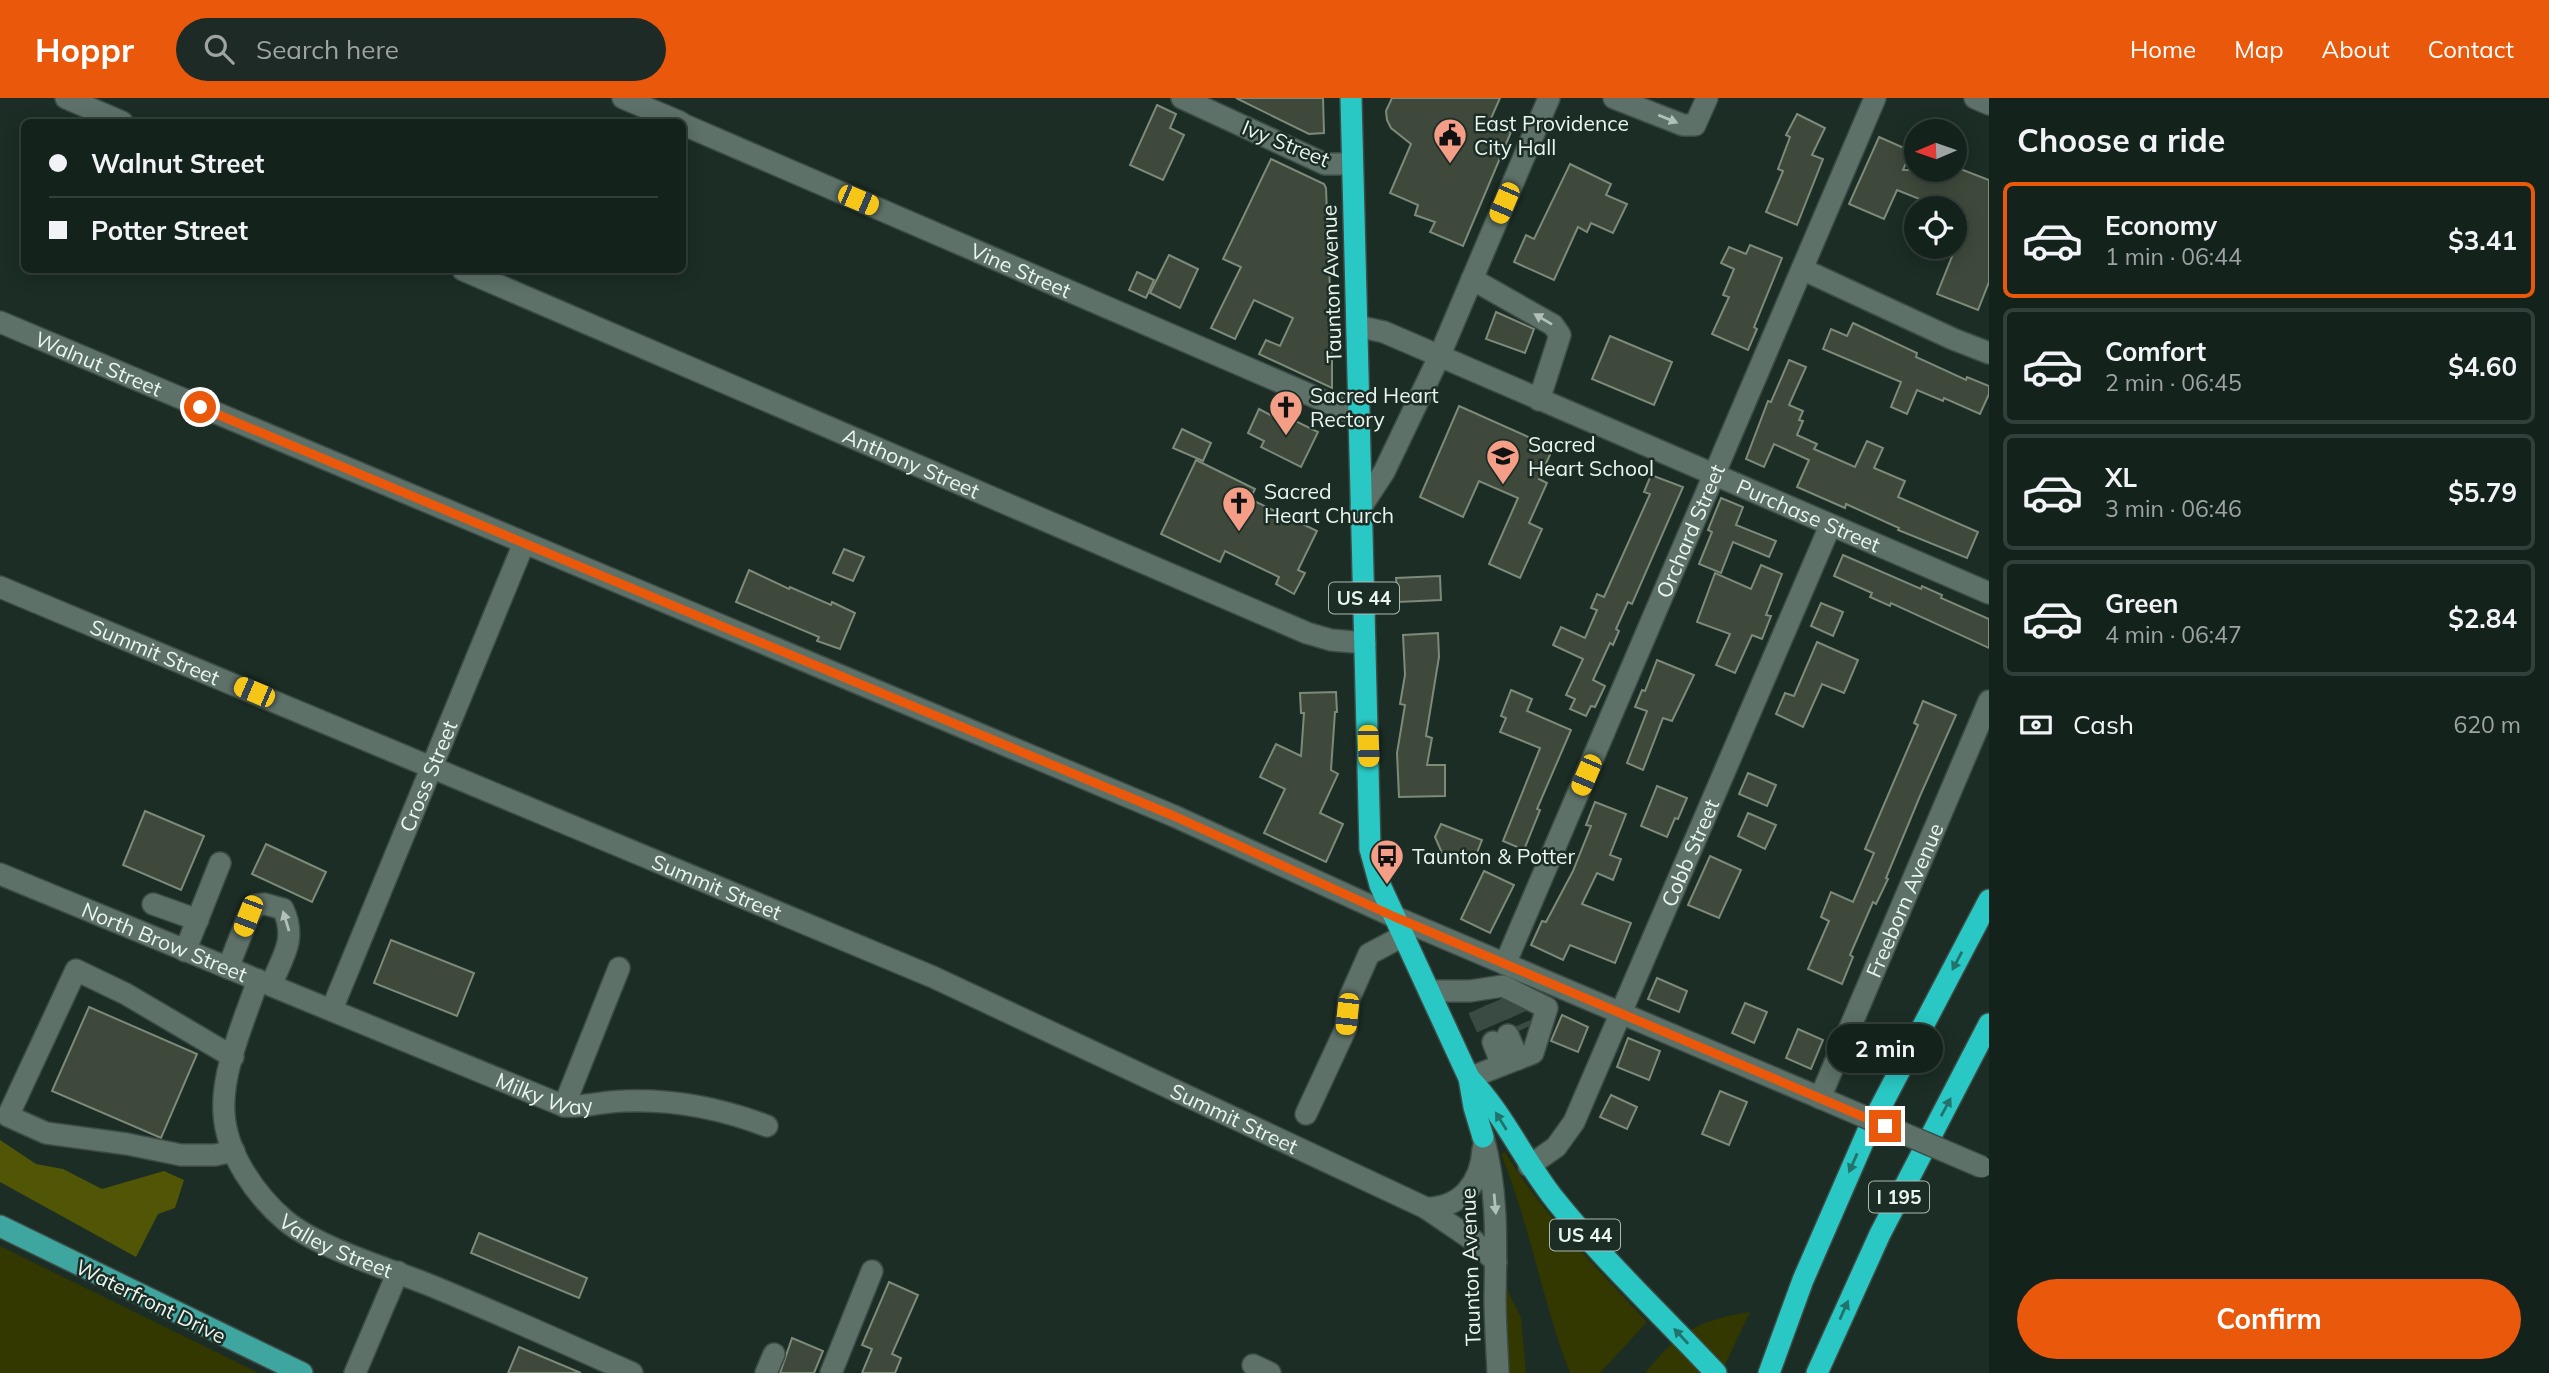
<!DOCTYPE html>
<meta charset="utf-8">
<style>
body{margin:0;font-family:Mulish,sans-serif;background:#1d2a25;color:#f1f3f6;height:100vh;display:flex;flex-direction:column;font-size:26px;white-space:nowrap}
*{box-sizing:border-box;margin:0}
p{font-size:23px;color:#9da4a3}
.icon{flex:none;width:38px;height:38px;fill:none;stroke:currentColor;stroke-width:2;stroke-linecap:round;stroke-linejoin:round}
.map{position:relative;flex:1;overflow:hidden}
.sheet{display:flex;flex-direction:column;background:#14221c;width:560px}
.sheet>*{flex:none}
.hud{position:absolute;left:21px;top:21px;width:665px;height:154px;border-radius:10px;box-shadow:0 4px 18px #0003,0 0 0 2px #333f3b;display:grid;align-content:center;height:154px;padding:0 28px;background:#14221c}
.needle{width:46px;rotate:268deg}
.tools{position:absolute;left:1904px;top:21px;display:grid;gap:14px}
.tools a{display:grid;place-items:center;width:63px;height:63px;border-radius:50%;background:#14221c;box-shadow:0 4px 18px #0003,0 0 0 2px #333f3b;font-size:35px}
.end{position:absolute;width:32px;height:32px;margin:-16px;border:9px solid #ea580c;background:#fff;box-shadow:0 0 0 4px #fff}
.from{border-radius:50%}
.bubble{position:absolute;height:49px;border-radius:24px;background:#14221c;box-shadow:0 4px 18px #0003,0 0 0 2px #333f3b;font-size:23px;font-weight:700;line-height:49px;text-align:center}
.car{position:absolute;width:21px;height:42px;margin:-21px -10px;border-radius:9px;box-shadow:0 0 5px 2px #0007;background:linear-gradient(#f5c518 24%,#345 0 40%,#f5c518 0 76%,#345 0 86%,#f5c518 0)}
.hud b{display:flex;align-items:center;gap:24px;height:66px;font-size:26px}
.hud b+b{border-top:2px solid #333f3b}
.hud i{width:18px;height:18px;background:#f1f3f6}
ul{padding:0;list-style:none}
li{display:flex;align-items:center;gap:21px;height:116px;margin:0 14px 10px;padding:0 14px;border:4px solid #333f3b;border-radius:10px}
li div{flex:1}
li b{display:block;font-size:26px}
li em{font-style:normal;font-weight:700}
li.on{border-color:#ea580c}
li>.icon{width:63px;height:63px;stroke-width:1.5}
h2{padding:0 28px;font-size:32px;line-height:84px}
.pay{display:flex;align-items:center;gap:18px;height:77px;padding:0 28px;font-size:26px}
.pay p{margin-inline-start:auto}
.action{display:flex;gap:14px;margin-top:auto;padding:14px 28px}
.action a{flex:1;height:80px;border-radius:42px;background:#ea580c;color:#fff;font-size:28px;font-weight:700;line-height:80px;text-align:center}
header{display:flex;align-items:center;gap:42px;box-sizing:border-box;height:98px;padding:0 35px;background:#ea580c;color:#fff}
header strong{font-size:33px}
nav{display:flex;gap:38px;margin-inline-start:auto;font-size:24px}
.search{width:490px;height:63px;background:#1d2a25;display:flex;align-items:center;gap:18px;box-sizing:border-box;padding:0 24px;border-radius:38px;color:#9da4a3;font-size:26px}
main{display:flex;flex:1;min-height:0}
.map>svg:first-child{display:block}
.green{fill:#333700}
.forest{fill:#515606}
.building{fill:#3e493b;stroke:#7d8a7a;stroke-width:2}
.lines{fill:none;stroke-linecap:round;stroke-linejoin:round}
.minor-tunnel{stroke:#3a4b43;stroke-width:21;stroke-dasharray:21 10;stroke-linecap:butt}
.minor-casing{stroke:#3c4b45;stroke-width:24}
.major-casing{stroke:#3c4b45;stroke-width:24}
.highway-casing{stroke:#3c4b45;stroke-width:24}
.minor{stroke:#5d7168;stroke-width:21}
.major{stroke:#3ea59f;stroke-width:21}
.highway{stroke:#2ac8c4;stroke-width:21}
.minor-bridge-casing{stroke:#3c4b45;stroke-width:24;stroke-linecap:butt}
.minor-bridge{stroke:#5d7168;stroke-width:21}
.oneway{fill:#b2c0ba}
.oneway2{fill:#22736d}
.route{stroke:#ea580c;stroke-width:9}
.labels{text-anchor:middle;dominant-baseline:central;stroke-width:5;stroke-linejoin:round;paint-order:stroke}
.shield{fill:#1b2d25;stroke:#acb9b3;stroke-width:2}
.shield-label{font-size:19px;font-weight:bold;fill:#eaf5f0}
.poi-label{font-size:21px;fill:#eaf5f0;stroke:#1b2d25;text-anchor:start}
.street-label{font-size:21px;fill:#eaf5f0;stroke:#1b2d25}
</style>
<header>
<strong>Hoppr</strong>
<div class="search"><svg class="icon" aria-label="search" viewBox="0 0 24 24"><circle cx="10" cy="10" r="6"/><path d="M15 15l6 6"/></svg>Search here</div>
<nav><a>Home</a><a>Map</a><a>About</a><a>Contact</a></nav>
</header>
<main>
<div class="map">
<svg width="1989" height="1275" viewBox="0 0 1989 1275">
<rect width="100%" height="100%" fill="#1b2d25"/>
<!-- green -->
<g class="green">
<path d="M1505,1054C1543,1117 1597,1170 1647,1224L1600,1275H1570C1542,1203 1530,1127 1501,1056Z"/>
<polygon points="0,1148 259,1275 0,1275"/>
<polygon points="1506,1189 1521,1220 1526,1275 1508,1275"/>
<path d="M1750,1214L1721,1275H1645C1678,1234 1698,1222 1750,1214Z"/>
</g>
<!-- forest -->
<polygon class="forest" points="0,1042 36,1066 63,1071 102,1091 164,1073 184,1082 175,1110 158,1116 136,1159 0,1084"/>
<!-- building -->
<g class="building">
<polygon points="1236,0 1323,0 1324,35 1309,36"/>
<polygon points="1392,0 1500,0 1489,25 1511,34 1463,148 1430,134 1435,124 1415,117 1418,107 1390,95 1411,46 1391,30 1387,22 1386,13"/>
<polygon points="1157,7 1176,16 1170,30 1184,37 1163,82 1130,67"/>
<polygon points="1797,16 1825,30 1812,57 1823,61 1797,127 1766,114 1783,73 1778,71 1790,39 1786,37"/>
<polygon points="1879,39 1911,53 1903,72 1963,72 1989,82 1989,184 1978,212 1937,196 1967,121 1955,115 1955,110 1942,110 1897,92 1884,121 1849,106"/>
<polygon points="1271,61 1324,86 1326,90 1332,242 1332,290 1259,256 1266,242 1280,248 1293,220 1254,202 1235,241 1211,230 1241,169 1223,161"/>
<polygon points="1570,66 1611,86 1606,97 1627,106 1613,135 1591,125 1587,134 1578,129 1554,182 1514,164 1526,137 1534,141"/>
<polygon points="1750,147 1782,160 1754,229 1757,231 1748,252 1712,236 1729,199 1723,197 1734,171 1721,165 1729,149 1746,156"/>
<polygon points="1169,157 1198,171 1180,210 1150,195"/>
<polygon points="1137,174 1154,182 1146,200 1129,192"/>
<polygon points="1496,214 1534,231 1525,255 1486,241"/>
<polygon points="1853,225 1917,255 1916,259 1966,282 1967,279 1989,288 1989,296 1980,316 1944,300 1943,303 1917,292 1907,316 1891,309 1901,284 1823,251 1831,231 1847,238"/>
<polygon points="1610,238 1672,264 1654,307 1592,281"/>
<polygon points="1789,262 1806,269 1789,307 1803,313 1799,322 1803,323 1797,337 1817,346 1814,351 1855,369 1867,343 1883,350 1874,370 1905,383 1898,399 1978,434 1967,460 1898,432 1899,430 1846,406 1845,410 1797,389 1809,362 1774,346 1764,369 1746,361 1768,303 1771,304"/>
<polygon points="1459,308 1553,350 1539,381 1547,385 1529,425 1542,431 1520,480 1489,466 1518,400 1479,383 1463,419 1420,399"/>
<polygon points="1259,311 1276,320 1279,315 1318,334 1301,369 1261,349 1264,343 1248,335"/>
<polygon points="1182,331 1211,345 1203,363 1173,350"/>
<polygon points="1196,362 1255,391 1250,401 1317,433 1298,472 1305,475 1294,496 1276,486 1279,479 1225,453 1220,464 1161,436"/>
<polygon points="1651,377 1683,389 1632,506 1628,504 1616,531 1619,533 1613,547 1610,545 1593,582 1605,588 1595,609 1591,608 1586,618 1570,611 1575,601 1566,597 1583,561 1553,547 1561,529 1585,540 1597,512 1591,510 1597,496 1604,499 1650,396 1644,394"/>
<polygon points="1721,400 1743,409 1736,427 1776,443 1769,459 1733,444 1721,475 1699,466 1712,434 1708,432"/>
<polygon points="844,451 864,459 853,483 833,475"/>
<polygon points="1843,457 1921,491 1922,488 1942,497 1941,500 1989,521 1989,550 1891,505 1890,508 1870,499 1872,495 1834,478"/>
<polygon points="1761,467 1782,476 1766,517 1771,518 1762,541 1752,537 1735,575 1716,567 1730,536 1697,524 1715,475 1751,491"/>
<polygon points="749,472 789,491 790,489 831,507 832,504 855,515 840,551 817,543 819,539 736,504"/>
<polygon points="1440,478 1441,502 1398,504 1396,480"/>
<polygon points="1821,505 1843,514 1833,538 1811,528"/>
<polygon points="1438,535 1439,559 1426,638 1432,640 1427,667 1445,667 1445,698 1399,699 1397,655 1405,607 1400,606 1405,577 1403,537"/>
<polygon points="1817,544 1858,562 1844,595 1822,586 1803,629 1776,616 1785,595 1794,598"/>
<polygon points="1657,562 1694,577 1672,623 1663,620 1643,672 1627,665 1647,613 1635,609 1642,592 1645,593"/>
<polygon points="1511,592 1532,601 1527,613 1571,632 1537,711 1540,712 1524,752 1503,743 1540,650 1500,634 1506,620 1501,618"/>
<polygon points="1336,594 1337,614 1335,614 1331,672 1338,676 1320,715 1343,726 1326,764 1264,735 1285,691 1260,679 1276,646 1301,658 1304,615 1301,615 1300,595"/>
<polygon points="1923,603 1956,617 1920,698 1886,780 1888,781 1876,806 1873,804 1850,857 1853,859 1842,886 1808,871 1829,823 1821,819 1831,794 1853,804 1874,755 1865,751 1918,627 1914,625"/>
<polygon points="1748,675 1776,687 1767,708 1739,696"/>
<polygon points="1657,688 1687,700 1678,721 1675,720 1667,739 1641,728"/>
<polygon points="1595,704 1626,716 1610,757 1621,761 1613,782 1597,775 1582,806 1631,825 1615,865 1570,847 1563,862 1531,847 1542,823 1546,824 1573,773 1591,728 1586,727"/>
<polygon points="145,713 204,738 181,792 123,767"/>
<polygon points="1748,715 1776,727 1765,751 1738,738"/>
<polygon points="1441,726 1482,742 1472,767 1442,755 1435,739"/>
<polygon points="266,746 326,774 312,804 252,776"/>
<polygon points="1710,758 1741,772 1719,820 1688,807"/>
<polygon points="1484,773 1514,787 1490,835 1461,821"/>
<polygon points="391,842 474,875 457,918 374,885"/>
<polygon points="1657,880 1687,893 1679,914 1648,901"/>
<polygon points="1745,905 1767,914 1754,945 1732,935"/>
<polygon points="89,909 197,956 161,1040 52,993"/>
<polygon points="1562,917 1588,929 1578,954 1551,943"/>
<polygon points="1798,931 1823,942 1811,971 1786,960"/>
<polygon points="1628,940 1660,953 1649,982 1617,969"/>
<polygon points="1720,993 1747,1004 1729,1047 1702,1036"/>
<polygon points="1611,997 1637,1009 1627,1031 1600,1019"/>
<polygon points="479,1135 587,1180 579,1200 471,1155"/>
<polygon points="889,1184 918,1197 892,1256 901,1260 895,1275 862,1275 872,1251 862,1247"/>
<polygon points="792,1240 823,1253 814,1275 780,1275"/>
<polygon points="519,1249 581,1275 508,1275"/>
</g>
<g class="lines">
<!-- minor-tunnel -->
<g class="minor-tunnel">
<polyline points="1508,898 1523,931"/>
<polyline points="1494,904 1508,937"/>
<polyline points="1478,911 1493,944"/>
</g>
<!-- minor casing -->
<g class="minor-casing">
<g id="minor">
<polyline points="66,0 122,24"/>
<polyline points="623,0 680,24"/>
<polyline points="1182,0 1325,66 1352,66"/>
<polyline points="1614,0 1683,27 1695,27 1707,0"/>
<polyline points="1975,0 1989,6"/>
<path id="s1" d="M682,26L1359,318"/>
<polyline points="1802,171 1953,241 1989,255"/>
<path id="s2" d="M463,172L1307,535L1331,542L1365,545"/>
<polyline points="1472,181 1553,227 1560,237 1539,302"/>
<path id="s3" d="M0,224L1174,718L1395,819L1837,1007"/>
<path id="s4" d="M1357,228L1384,234L1989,495"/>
<polyline points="1361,409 1384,374 1439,259 1549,0"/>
<path id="s5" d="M0,489L933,879L1426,1110L1473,1142L1496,1164"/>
<path id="s6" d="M0,776L564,1008C584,1010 604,1003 624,1003C675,1001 720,1010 767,1028"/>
<polyline points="153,806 198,822"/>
<polyline points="185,853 220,765"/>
<path id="s7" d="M1505,866L1875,0"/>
<path d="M228,870L248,819L256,807L265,806L283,811C297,841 283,858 271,887"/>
<path id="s8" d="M258,882C245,921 221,973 224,1015C226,1055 256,1098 286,1123C319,1150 386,1170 427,1186C496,1214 564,1245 632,1275"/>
<polyline points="1429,893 1470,893 1503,888 1547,910 1533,955 1469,980"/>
<path id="s9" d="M332,911L524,445"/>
<polyline points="1508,937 1518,961"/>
<polyline points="1493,944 1502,967"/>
<polyline points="233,959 126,896 76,872 8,1018 46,1035 127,1046 181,1057 215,1057 234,1053"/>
<path id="s10" d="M1820,1000L1989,603"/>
<polyline points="564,1008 619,870"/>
<polyline points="1306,1016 1346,930 1349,901 1369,856 1403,838"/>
<path d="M1483,1039C1498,1092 1496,1145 1495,1199C1495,1225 1497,1250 1498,1275"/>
<path id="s11" d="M1529,1068L1556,1049L1574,1024L1830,428"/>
<path d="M1426,1110C1461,1110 1481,1085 1483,1051"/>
<polyline points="1253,1267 1270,1275"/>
<polyline points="355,1275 398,1174"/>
<polyline points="766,1275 774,1256"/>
<polyline points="831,1275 872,1173"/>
</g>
</g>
<!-- major casing -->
<g class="major-casing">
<polyline id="major" points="0,1128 302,1275"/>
</g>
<!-- highway casing -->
<g class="highway-casing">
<g id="highway">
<polyline points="1351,0 1370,751 1380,787 1469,980 1474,1009 1483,1039"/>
<path d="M1470,981C1504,1016 1525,1065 1556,1103C1605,1164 1663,1218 1716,1275"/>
<polyline points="1769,1275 1803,1182 1867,1035 1989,802"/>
<polyline points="1817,1275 1880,1136 1989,926"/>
</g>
</g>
<!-- minor -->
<use href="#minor" class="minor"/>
<!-- major -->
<use href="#major" class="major"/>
<!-- highway -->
<use href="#highway" class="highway"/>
<!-- minor-bridge casing -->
<g class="minor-bridge-casing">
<polyline id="minor-bridge" points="1837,1007 1982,1069"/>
</g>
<!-- minor-bridge -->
<use href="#minor-bridge" class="minor-bridge"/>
</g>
<!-- one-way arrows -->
<defs><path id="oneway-solid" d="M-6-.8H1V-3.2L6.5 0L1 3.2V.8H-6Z" transform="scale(1.75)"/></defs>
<g class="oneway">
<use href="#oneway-solid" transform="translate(1668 21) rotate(22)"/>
<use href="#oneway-solid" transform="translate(1543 221) rotate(-149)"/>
<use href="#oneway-solid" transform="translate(286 823) rotate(-107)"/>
<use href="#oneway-solid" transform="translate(1495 1106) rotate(85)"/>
</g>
<g class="oneway2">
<use href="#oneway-solid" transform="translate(1957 863) rotate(118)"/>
<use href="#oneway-solid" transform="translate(1946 1009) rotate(-62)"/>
<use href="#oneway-solid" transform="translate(1501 1023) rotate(-122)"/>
<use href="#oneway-solid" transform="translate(1853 1065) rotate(114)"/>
<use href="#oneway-solid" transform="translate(1844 1212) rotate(-66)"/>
<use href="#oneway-solid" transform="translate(1681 1238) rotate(-133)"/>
</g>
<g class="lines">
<!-- route -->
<polyline class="route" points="200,309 1174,718 1395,819 1885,1028"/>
</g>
<!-- icons -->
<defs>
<g id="civic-pin" transform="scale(1.75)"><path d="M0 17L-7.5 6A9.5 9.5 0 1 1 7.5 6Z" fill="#f49e88" stroke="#1b2d25"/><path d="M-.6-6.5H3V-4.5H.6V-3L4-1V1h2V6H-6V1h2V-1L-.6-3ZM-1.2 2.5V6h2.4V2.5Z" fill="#111"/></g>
<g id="church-pin" transform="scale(1.75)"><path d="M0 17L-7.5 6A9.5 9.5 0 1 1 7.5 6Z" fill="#f49e88" stroke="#1b2d25"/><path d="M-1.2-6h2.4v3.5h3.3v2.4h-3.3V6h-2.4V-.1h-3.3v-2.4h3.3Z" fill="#111"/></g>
<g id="school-pin" transform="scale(1.75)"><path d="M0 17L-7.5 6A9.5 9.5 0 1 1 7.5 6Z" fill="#f49e88" stroke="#1b2d25"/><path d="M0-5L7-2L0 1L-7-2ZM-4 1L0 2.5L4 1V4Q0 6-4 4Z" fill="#111"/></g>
<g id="bus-pin" transform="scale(1.75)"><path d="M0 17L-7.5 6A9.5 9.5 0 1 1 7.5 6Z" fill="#f49e88" stroke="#1b2d25"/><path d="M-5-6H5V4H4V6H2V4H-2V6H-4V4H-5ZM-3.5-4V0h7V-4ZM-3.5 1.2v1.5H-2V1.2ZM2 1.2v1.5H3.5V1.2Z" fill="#111"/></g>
</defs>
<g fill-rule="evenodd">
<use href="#civic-pin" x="1450" y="37"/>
<use href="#church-pin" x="1286" y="309"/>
<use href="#school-pin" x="1503" y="358"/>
<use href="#church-pin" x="1239" y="405"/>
<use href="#bus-pin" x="1387" y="758"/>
</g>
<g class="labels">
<!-- shield labels -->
<g class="shield">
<rect x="1329" y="484.5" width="70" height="31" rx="5"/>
<rect x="1869" y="1083.5" width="60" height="31" rx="5"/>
<rect x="1550" y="1121.5" width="70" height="31" rx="5"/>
</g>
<g class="shield-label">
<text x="1364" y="500">US 44</text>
<text x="1899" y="1099">I 195</text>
<text x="1585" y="1137">US 44</text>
</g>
<!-- poi labels -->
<g class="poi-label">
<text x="1474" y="25">East Providence<tspan x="1474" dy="24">City Hall</tspan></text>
<text x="1310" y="297">Sacred Heart<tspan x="1310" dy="24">Rectory</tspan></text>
<text x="1528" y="346">Sacred<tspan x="1528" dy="24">Heart School</tspan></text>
<text x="1264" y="393">Sacred<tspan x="1264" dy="24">Heart Church</tspan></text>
<text x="1412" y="758">Taunton &amp; Potter</text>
</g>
<!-- street labels -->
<g class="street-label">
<text transform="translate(1286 45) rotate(22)">Ivy Street</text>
<text stroke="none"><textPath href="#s1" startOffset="369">Vine Street</textPath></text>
<text transform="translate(1331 186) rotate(-92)">Taunton Avenue</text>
<text stroke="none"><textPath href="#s3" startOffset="107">Walnut Street</textPath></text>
<text stroke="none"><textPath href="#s2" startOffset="488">Anthony Street</textPath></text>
<text stroke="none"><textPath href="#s4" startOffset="490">Purchase Street</textPath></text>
<text stroke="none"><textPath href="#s7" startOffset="471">Orchard Street</textPath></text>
<text stroke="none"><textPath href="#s5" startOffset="168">Summit Street</textPath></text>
<text stroke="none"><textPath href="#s9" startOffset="252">Cross Street</textPath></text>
<text stroke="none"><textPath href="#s11" startOffset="357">Cobb Street</textPath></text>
<text stroke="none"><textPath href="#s5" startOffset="777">Summit Street</textPath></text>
<text stroke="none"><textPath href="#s10" startOffset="215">Freeborn Avenue</textPath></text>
<text stroke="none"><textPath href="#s6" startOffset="178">North Brow Street</textPath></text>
<text stroke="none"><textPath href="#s6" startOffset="588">Milky Way</textPath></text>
<text stroke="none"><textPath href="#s5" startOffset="1344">Summit Street</textPath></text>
<text stroke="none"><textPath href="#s8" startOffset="322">Valley Street</textPath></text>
<text transform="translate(1470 1169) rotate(-92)">Taunton Avenue</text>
<text transform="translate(151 1203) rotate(26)">Waterfront Drive</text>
</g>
</g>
</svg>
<div class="tools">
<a><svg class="needle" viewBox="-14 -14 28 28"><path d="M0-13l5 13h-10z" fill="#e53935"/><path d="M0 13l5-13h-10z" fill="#9da4a3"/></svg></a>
<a><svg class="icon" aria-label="locate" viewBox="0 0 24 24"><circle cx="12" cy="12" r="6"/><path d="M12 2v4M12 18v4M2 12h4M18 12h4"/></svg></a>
</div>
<i class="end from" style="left:200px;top:309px"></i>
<i class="end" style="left:1885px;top:1028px"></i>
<div class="bubble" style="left:1827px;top:926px;width:116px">2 min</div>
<i class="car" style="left:858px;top:102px;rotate:113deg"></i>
<i class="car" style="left:1504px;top:105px;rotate:203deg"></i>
<i class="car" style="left:254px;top:594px;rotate:293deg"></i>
<i class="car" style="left:1368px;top:648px;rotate:178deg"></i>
<i class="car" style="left:1586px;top:677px;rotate:203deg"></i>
<i class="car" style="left:248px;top:818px;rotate:201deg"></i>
<i class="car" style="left:1347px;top:916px;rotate:186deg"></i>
<div class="hud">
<b><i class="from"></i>Walnut Street</b>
<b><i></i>Potter Street</b>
</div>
</div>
<section class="sheet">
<h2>Choose a ride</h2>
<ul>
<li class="on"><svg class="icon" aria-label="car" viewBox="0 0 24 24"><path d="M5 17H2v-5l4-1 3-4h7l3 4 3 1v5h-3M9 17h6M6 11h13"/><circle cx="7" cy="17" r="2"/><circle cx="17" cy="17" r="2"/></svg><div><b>Economy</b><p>1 min · 06:44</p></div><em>$3.41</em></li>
<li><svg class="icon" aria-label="car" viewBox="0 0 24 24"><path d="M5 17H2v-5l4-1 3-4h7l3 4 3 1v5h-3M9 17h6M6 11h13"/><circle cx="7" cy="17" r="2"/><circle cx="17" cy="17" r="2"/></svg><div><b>Comfort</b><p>2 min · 06:45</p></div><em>$4.60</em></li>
<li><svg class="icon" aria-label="car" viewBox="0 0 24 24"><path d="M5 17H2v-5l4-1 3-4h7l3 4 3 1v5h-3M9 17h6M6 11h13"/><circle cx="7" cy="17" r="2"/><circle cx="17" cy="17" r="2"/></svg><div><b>XL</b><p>3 min · 06:46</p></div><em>$5.79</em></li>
<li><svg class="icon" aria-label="car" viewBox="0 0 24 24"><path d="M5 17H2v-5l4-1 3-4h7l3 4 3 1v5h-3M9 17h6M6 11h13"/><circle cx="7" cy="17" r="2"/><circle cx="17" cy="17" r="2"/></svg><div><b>Green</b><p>4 min · 06:47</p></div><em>$2.84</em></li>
</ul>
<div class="pay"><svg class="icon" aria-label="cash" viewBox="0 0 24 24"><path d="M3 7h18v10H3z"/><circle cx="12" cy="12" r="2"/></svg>Cash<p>620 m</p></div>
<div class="action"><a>Confirm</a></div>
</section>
</main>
